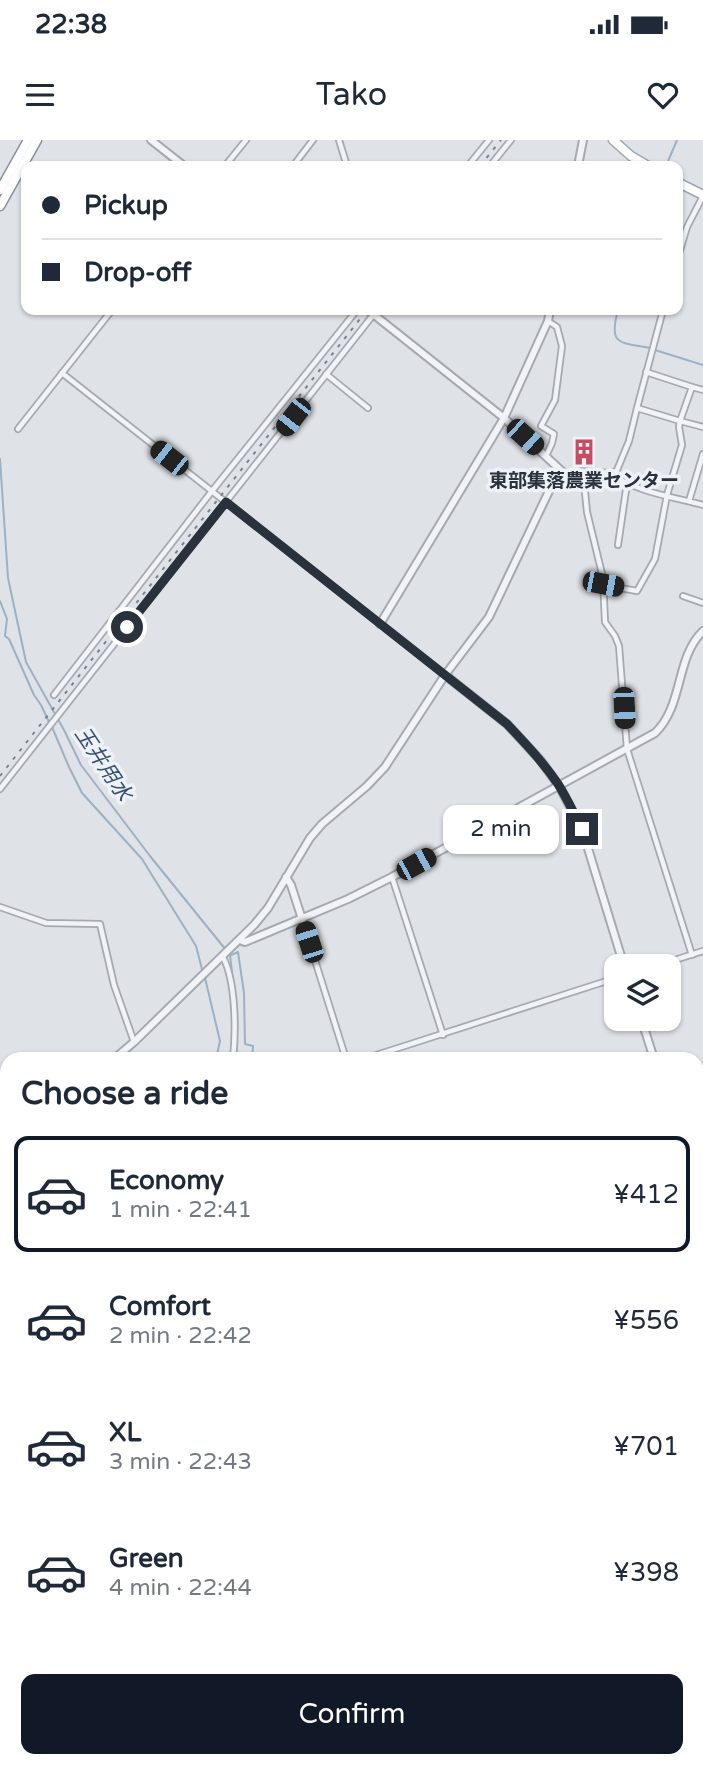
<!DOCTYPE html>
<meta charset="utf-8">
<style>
body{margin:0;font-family:"Varela Round","Noto Sans JP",sans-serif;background:#f2f2f3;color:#1f2937;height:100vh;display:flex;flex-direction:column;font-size:26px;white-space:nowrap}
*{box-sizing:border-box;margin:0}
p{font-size:23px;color:#747a83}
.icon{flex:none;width:38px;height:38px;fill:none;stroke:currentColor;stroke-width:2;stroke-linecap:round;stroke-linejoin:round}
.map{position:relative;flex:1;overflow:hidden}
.panel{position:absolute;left:0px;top:912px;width:704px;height:716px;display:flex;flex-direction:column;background:#fff;border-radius:21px 21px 0 0;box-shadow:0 2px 5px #0004}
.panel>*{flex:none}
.banner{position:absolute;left:21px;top:21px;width:662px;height:154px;border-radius:14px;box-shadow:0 2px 5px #0004;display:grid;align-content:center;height:154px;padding:0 21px;background:#fff}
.tools{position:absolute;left:604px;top:814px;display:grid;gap:14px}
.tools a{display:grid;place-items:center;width:77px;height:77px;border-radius:14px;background:#fff;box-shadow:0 2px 5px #0004;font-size:35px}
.end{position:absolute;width:32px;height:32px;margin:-16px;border:9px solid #29313d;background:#fff;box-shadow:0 0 0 4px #fff}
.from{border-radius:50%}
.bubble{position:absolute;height:49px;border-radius:14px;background:#fff;box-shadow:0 2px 5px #0004;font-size:23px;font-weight:600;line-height:49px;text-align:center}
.car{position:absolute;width:21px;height:42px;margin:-21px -10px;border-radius:9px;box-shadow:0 0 5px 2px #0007;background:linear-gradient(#222 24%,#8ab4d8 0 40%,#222 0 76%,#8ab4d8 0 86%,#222 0)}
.banner b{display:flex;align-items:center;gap:24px;height:66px;font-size:26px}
.banner b+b{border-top:2px solid #e0e1e3}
.banner i{width:18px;height:18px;background:#1f2937}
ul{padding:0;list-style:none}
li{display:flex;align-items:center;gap:21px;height:116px;margin:0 14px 10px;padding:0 7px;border:4px solid transparent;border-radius:14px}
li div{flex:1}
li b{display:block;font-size:26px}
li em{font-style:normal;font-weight:600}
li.active{border-color:#111827}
li>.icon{width:63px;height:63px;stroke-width:1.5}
h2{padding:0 21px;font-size:32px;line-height:84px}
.cta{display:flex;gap:14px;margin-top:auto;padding:14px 21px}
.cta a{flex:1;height:80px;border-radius:14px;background:#111827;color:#fff;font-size:28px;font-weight:600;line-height:80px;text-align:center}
.status{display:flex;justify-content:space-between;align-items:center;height:49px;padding:0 35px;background:#fff;direction:ltr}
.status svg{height:19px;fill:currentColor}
header{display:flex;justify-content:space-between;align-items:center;height:91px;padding:0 21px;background:#fff;font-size:32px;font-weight:600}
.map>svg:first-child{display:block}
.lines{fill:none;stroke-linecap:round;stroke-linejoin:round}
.stream{stroke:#9db1c4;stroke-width:2}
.minor-casing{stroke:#a5a9b1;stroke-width:8}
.tertiary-casing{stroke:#a5a9b1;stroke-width:10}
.primary-casing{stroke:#9fa7b2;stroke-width:11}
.trunk-casing{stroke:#88909d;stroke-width:11}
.minor{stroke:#f1f3f6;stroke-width:4.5}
.tertiary{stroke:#f1f3f6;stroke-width:6}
.primary{stroke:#fff;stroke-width:8}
.trunk{stroke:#fff;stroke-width:8}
.rail{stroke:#7a828f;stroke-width:2;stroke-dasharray:3.5 7;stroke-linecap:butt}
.route{stroke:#29313d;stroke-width:9}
.labels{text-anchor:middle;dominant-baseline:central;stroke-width:7;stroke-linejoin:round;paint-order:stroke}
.poi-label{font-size:19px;font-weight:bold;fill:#29313d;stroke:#eef1f5}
.water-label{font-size:21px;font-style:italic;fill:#37506d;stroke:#eef1f5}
</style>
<div class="status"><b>22:38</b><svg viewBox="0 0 49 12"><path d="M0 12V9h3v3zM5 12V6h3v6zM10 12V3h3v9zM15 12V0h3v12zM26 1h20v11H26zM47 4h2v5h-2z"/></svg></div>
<header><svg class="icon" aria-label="menu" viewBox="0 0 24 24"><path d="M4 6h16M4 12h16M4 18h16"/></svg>Tako<svg class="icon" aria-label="heart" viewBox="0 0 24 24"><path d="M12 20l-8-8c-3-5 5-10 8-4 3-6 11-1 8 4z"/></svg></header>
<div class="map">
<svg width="703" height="1627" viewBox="0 0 703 1627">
<rect width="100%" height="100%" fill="#dfe2e7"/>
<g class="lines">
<!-- stream -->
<g class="stream">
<polyline points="666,26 677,0"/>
<path d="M618,170C608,206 620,202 650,208"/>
<polyline points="655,210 703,225"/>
<polyline points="0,319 8,438 26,522 64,590 81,625 150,716 230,815 236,865"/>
<polyline points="0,461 7,479 5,496 9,499 34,555 41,565 49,582"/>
<polyline points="52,587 69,627 82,653 142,719 196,806 203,833"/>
<polyline points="231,815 238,812 244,853 245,904 253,906 252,919"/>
<polyline points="205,838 220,901 216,919"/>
<polyline points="236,919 237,899"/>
<polyline points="0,1318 7,1310"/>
<polyline points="0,1459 7,1488"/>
<polyline points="696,1499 703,1506"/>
<polyline points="0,1562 4,1552 5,1534"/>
<polyline points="363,1620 365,1627"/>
<polyline points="576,1620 578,1627"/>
<polyline points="314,1627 316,1620"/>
</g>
<!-- minor casing -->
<g class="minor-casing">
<g id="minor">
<polyline points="339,0 347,26"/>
<polyline points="225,26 246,0"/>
<polyline points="293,26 313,0"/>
<polyline points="468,26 489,0"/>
<polyline points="490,26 511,0"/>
<polyline points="677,120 687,87 703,56"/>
<path d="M663,170L637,268L629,301L617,330L611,334C637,352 673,357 703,365"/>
<polyline points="62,233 445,535"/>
<polyline points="326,234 368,268"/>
<polyline points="692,247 703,250"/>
<polyline points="637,268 680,281 692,247 646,232"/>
<polyline points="18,289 112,170"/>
<polyline points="546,316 552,303 554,294 541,286 555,260 562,206 557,187 548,181"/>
<polyline points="583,332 587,372 603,438 605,482 615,496 619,506 627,609 692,815"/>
<polyline points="689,361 703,314"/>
<polyline points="618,405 627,343"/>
<polyline points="603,445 637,451 655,419 667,355 682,305 679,287 680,281 703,287"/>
<polyline points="683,456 703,463"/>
<polyline points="54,555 212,351 357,170"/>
<polyline points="0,649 377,170"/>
<polyline points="392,737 443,895"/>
<polyline points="0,767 46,783 100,784 114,845 134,902"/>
<polyline points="302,779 346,919"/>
<path d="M223,817C236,842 236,891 233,919"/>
<polyline points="656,826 703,811"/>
<polyline points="364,919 616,838"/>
<polyline points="0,1171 7,1174"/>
<polyline points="0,1554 7,1555"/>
<polyline points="205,1620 212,1627"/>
<polyline points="387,1620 393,1627"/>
<polyline points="571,1620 573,1627"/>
<polyline points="674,1620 676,1627"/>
<polyline points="36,1627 45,1620"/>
<polyline points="183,1627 193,1620"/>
<polyline points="436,1627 440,1620"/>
</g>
</g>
<!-- tertiary casing -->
<g class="tertiary-casing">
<g id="tertiary">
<polyline points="151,0 184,26"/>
<polyline points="578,26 583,0"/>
<polyline points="368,170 504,278 566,335"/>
<polyline points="380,484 504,278 548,181 550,170"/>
<polyline points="445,535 507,584 541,621 559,646 582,689 624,826"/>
<polyline points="286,737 291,745 302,779"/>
<path d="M240,800L245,802L348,759L392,737L655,593C684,565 675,518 703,491"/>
<polyline points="641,878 654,919"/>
<polyline points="114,919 134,902 254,785 268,768 310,698 322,684 367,646 385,627 445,535 489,477 550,349 566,335 583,332 611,334"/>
<polyline points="0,1002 7,997"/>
<polyline points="696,1049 703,1069"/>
<polyline points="696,1370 703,1368"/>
<polyline points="0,1529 7,1522"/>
</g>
</g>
<!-- primary casing -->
<g class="primary-casing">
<g id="primary">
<polyline points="613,0 631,16 648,26"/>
<polyline points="677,42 703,55"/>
</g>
</g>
<!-- trunk casing -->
<g class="trunk-casing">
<g id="trunk">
<polyline points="0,50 28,0"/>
<polyline points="0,66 37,0"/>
</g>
</g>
<!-- minor -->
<use href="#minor" class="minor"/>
<!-- tertiary -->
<use href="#tertiary" class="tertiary"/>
<!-- primary -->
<use href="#primary" class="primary"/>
<!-- trunk -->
<use href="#trunk" class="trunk"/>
<!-- rail -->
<g class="rail">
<polyline points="480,26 501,0"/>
<polyline points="0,636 367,170"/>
</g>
</g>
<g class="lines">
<!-- route -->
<path class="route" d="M127,487L226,362L507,584C525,603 543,622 558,644C567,658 574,674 582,689"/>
</g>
<!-- icons -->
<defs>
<g id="building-bare" transform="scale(2.1)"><path d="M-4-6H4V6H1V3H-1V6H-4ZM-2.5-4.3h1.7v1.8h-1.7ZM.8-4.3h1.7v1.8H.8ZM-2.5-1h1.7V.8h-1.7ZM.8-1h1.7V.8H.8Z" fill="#c34e61" stroke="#eef1f5" stroke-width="2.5" paint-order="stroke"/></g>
</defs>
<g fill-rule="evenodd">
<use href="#building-bare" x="584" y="312"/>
</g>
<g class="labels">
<!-- poi labels -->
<g class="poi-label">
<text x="584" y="341">東部集落農業センター</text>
</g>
<!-- water labels -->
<g class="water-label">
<text transform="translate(103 624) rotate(56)">玉井用水</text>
</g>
</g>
</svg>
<div class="tools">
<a><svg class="icon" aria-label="layers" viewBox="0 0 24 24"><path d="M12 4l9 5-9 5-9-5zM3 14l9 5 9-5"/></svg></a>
</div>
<i class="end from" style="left:127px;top:487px"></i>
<i class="end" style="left:582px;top:689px"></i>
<div class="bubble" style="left:443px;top:665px;width:116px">2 min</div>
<i class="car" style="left:293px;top:277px;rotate:218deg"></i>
<i class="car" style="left:525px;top:297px;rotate:132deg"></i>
<i class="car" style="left:169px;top:318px;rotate:308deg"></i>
<i class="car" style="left:603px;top:444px;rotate:101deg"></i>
<i class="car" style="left:624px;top:568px;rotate:177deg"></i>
<i class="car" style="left:416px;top:724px;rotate:61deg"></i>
<i class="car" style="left:309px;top:802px;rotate:342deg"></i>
<div class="banner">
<b><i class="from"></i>Pickup</b>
<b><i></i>Drop-off</b>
</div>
<section class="panel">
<h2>Choose a ride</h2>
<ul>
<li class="active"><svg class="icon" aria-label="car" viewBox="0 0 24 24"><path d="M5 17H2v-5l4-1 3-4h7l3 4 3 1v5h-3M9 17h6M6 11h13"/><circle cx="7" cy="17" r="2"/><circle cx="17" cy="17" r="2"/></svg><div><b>Economy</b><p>1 min · 22:41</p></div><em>¥412</em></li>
<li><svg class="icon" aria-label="car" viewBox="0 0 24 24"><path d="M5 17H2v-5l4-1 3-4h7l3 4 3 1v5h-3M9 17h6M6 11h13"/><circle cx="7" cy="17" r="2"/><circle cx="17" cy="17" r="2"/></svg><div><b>Comfort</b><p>2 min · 22:42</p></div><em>¥556</em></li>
<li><svg class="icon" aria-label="car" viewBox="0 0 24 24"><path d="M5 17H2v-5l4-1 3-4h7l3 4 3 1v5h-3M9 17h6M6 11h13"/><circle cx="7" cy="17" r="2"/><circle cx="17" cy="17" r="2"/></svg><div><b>XL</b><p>3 min · 22:43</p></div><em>¥701</em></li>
<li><svg class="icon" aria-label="car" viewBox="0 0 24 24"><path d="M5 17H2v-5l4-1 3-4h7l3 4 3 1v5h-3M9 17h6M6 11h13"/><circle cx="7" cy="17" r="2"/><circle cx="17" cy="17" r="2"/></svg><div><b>Green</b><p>4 min · 22:44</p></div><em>¥398</em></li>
</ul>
<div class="cta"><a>Confirm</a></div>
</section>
</div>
